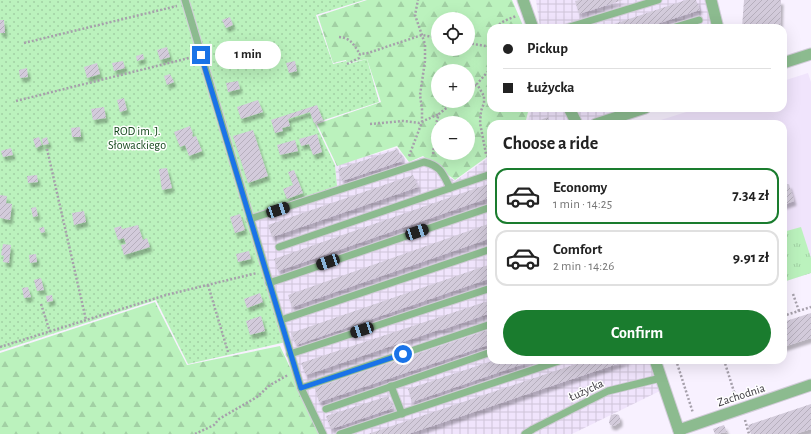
<!DOCTYPE html>
<meta charset="utf-8">
<style>
body{margin:0;font-family:"Alegreya Sans",sans-serif;background:#f2f2f2;color:#222;height:100vh;display:flex;flex-direction:column;font-size:15px;white-space:nowrap}
*{box-sizing:border-box;margin:0}
p{font-size:13px;color:#767676}
.icon{flex:none;width:22px;height:22px;fill:none;stroke:currentColor;stroke-width:2;stroke-linecap:round;stroke-linejoin:round}
.map{position:relative;flex:1;overflow:hidden}
.drawer{position:absolute;left:487px;top:120px;width:300px;height:244px;display:flex;flex-direction:column;background:#fff;border-radius:12px;box-shadow:0 4px 16px #0002}
.drawer>*{flex:none}
.banner{position:absolute;left:487px;top:24px;width:300px;height:88px;border-radius:12px;box-shadow:0 4px 16px #0002;display:grid;align-content:center;height:88px;padding:0 16px;background:#fff}
.buttons{position:absolute;left:431px;top:12px;display:grid;gap:8px}
.buttons a{display:grid;place-items:center;width:44px;height:44px;border-radius:50%;background:#fff;box-shadow:0 4px 16px #0002;font-size:20px}
.end{position:absolute;width:18px;height:18px;margin:-9px;border:5px solid #1a73e8;background:#fff;box-shadow:0 0 0 2px #fff}
.from{border-radius:50%}
.bubble{position:absolute;height:28px;border-radius:14px;background:#fff;box-shadow:0 4px 16px #0002;font-size:13px;font-weight:700;line-height:28px;text-align:center}
.car{position:absolute;width:12px;height:24px;margin:-12px -6px;border-radius:5px;box-shadow:0 0 3px 1px #0007;background:linear-gradient(#222 24%,#8ab4d8 0 40%,#222 0 76%,#8ab4d8 0 86%,#222 0)}
.banner b{display:flex;align-items:center;gap:14px;height:38px;font-size:15px}
.banner b+b{border-top:1px solid #e0e0e0}
.banner i{width:10px;height:10px;background:#222}
ul{padding:0;list-style:none}
li{display:flex;align-items:center;gap:12px;height:56px;margin:0 8px 6px;padding:0 8px;border:2px solid #e0e0e0;border-radius:12px}
li div{flex:1}
li b{display:block;font-size:15px}
li em{font-style:normal;font-weight:700}
li.active{border-color:#1a7c2e}
li>.icon{width:36px;height:36px;stroke-width:1.5}
h2{padding:0 16px;font-size:18px;line-height:48px}
.button{display:flex;gap:8px;margin-top:auto;padding:8px 16px}
.button a{flex:1;height:46px;border-radius:24px;background:#1a7c2e;color:#fff;font-size:16px;font-weight:700;line-height:46px;text-align:center}
.map>svg:first-child{display:block}
.built{fill:#f0e4fc}
.industrial{fill:url(#industrial-grid)}
.forest{fill:url(#forest-firs);fill-rule:evenodd}
.park{fill:url(#park-tufts)}
.garden{fill:url(#garden-dots)}
.building{fill:url(#building-hatch);filter:url(#shadow)}
.lines{fill:none;stroke-linecap:round;stroke-linejoin:round}
.service-casing{stroke:#d2ccd9;stroke-width:9}
.minor-casing{stroke:#d2ccd9;stroke-width:13}
.tertiary-casing{stroke:#d2ccd9;stroke-width:13}
.path{stroke:#a6a0ab;stroke-width:2.5;stroke-dasharray:2 2;stroke-linecap:butt}
.service{stroke:#8cbb8f;stroke-width:7}
.minor{stroke:#8cbb8f;stroke-width:11}
.tertiary{stroke:#8cbb8f;stroke-width:11}
.route{stroke:#1a73e8;stroke-width:5}
.labels{text-anchor:middle;dominant-baseline:central;stroke-width:3;stroke-linejoin:round;paint-order:stroke}
.park-label{font-size:12px;fill:#15481c;stroke:#fff}
.street-label{font-size:12px;fill:#3b383f;stroke:#fff}
</style>
<div class="map">
<svg width="811" height="434" viewBox="0 0 811 434">
<defs>
<pattern id="industrial-grid" width="8" height="8" patternUnits="userSpaceOnUse"><rect width="8" height="8" fill="#f0e4fc"/><path d="M0 4h8M4 0v8" fill="none" stroke="#cfc4d9"/></pattern>
<pattern id="forest-firs" width="22" height="20" patternUnits="userSpaceOnUse"><rect width="22" height="20" fill="#bbf2bd"/><path d="M5 1l3.5 6h-7zM16 11l3.5 6h-7z" fill="#a2d0a4"/></pattern>
<pattern id="park-tufts" width="24" height="20" patternUnits="userSpaceOnUse"><rect width="24" height="20" fill="#bbf2bd"/><path d="M3 7l-1-3M5 7V3M7 7l1-3M15 17l-1-3M17 17v-4M19 17l1-3" fill="none" stroke="#a2d0a4"/></pattern>
<pattern id="garden-dots" width="8" height="8" patternUnits="userSpaceOnUse"><rect width="8" height="8" fill="#bbf2bd"/><path d="M2 2h.1M6 6h.1" fill="none" stroke="#a2d0a4" stroke-width="1.8" stroke-linecap="round"/></pattern>
<pattern id="building-hatch" width="6" height="6" patternUnits="userSpaceOnUse"><rect width="6" height="6" fill="#d3cbdb"/><path d="M-1 1l2-2M0 6l6-6M5 7l2-2" fill="none" stroke="#b6afbd"/></pattern>
<filter id="shadow"><feDropShadow dx="2.5" dy="4.5" stdDeviation="1" flood-color="#0004"/></filter>
</defs>
<rect width="100%" height="100%" fill="#f8f1ff"/>
<!-- built -->
<polygon class="built" points="808,73 811,82 811,273 783,282 783,124 648,124 699,108 783,108 783,81"/>
<!-- industrial -->
<g class="industrial">
<polygon points="536,0 707,0 719,28 540,28"/>
<polygon points="532,108 644,108 593,124 527,124"/>
<polygon points="397,148 409,164 422,157 455,181 491,156 491,360 655,360 664,389 572,434 324,434 295,372 248,218 337,186 335,165"/>
</g>
<!-- forest -->
<g class="forest">
<path d="M367,0H512L524,28H491V108H529L525,124H491V154L455,180L423,156L409,162L397,146L337,166L317,124L381,102L367,59L347,63L346,60L333,63L318,16ZM438,19H468V49H438ZM438,71H468V101H438ZM438,123H468V153H438Z"/>
<polygon points="155,302 187,365 280,346 321,434 0,434 0,353"/>
</g>
<!-- park -->
<polygon class="park" points="801,227 811,258 811,273 783,282 783,232"/>
<!-- garden -->
<polygon class="garden" points="0,0 364,0 316,15 333,64 346,61 348,64 367,59 379,102 315,123 335,165 337,186 248,218 286,342 188,364 156,300 0,351"/>
<!-- building -->
<g class="building">
<polygon points="579,0 623,0 579,14 575,1"/>
<polygon points="686,0 696,0 700,10 644,28 602,28"/>
<polygon points="744,0 781,0 780,28 742,28"/>
<polygon points="230,17 233,25 226,28 222,20"/>
<polygon points="0,20 4,20 5,33 0,33"/>
<polygon points="258,44 260,52 253,54 251,45"/>
<polygon points="167,47 170,57 160,60 157,50"/>
<polygon points="143,54 144,59 137,61 136,56"/>
<polygon points="123,61 125,68 114,71 112,63"/>
<polygon points="295,61 297,71 289,73 286,63"/>
<polygon points="97,63 100,74 87,78 84,67"/>
<polygon points="27,68 28,77 20,78 19,70"/>
<polygon points="170,74 174,82 167,85 164,76"/>
<polygon points="238,81 240,89 228,92 226,83"/>
<polygon points="124,98 127,110 120,112 117,100"/>
<polygon points="258,100 263,112 241,119 237,107"/>
<polygon points="317,105 323,120 314,123 310,112 288,119 290,126 282,128 283,131 275,133 271,120"/>
<polygon points="104,107 106,118 93,120 91,109"/>
<polygon points="548,117 551,124 536,124 535,122"/>
<polygon points="190,126 193,134 192,135 193,137 196,136 202,151 189,156 185,145 180,147 174,132"/>
<polygon points="80,127 81,137 72,137 71,128"/>
<polygon points="253,130 268,176 248,183 233,136"/>
<polygon points="317,134 322,152 313,155 309,144 301,146 299,139"/>
<polygon points="39,137 42,145 36,148 33,139"/>
<polygon points="47,137 49,144 43,145 42,139"/>
<polygon points="295,140 298,151 280,155 277,145"/>
<polygon points="11,148 13,155 3,157 1,151"/>
<polygon points="398,149 402,161 342,181 338,169"/>
<polygon points="167,168 172,188 162,190 159,169"/>
<polygon points="294,170 303,193 287,199 283,189 293,185 288,172"/>
<polygon points="37,175 38,182 28,183 27,176"/>
<polygon points="413,175 418,187 272,237 268,225"/>
<polygon points="491,183 491,197 278,271 274,259"/>
<polygon points="789,184 794,201 783,205 783,186"/>
<polygon points="0,195 7,196 6,203 12,204 10,220 0,218"/>
<polygon points="36,207 38,216 33,217 31,208"/>
<polygon points="84,211 86,222 74,225 72,213"/>
<polygon points="240,214 245,230 235,233 230,217"/>
<polygon points="491,223 491,238 292,307 288,295"/>
<polygon points="138,225 143,240 147,238 150,247 124,255 121,245 126,244 124,238 118,240 114,228 121,226 122,229"/>
<polygon points="44,227 45,232 41,233 39,228"/>
<polygon points="3,244 11,245 9,263 3,262 4,256 1,255"/>
<polygon points="249,251 251,259 238,262 236,254"/>
<polygon points="36,254 37,262 30,263 29,255"/>
<polygon points="491,264 491,278 296,345 291,333"/>
<polygon points="41,278 44,290 37,291 34,280"/>
<polygon points="28,287 31,297 24,298 22,288"/>
<polygon points="260,293 263,302 247,308 244,299"/>
<polygon points="52,295 53,301 47,302 46,296"/>
<polygon points="491,300 491,313 441,330 441,329 306,375 301,363"/>
<polygon points="811,313 811,338 783,347 783,322"/>
<polygon points="261,316 265,331 250,335 246,321"/>
<polygon points="491,329 491,344 319,402 315,388"/>
<polygon points="495,360 535,360 412,402 408,389"/>
<polygon points="588,360 629,360 408,434 368,434"/>
<polygon points="388,396 393,408 331,429 326,416"/>
<polygon points="811,404 811,429 795,434 751,434 748,425"/>
<polygon points="615,414 619,415 620,418 620,422 614,426 610,425 609,422 611,415"/>
<polygon points="724,425 727,432 715,434 713,429"/>
</g>
<g class="lines">
<!-- service casing -->
<g class="service-casing">
<g id="service">
<polyline points="185,0 301,388 323,434"/>
<polyline points="566,28 658,0"/>
<polyline points="672,28 699,20"/>
<path d="M250,219L424,162C441,166 443,174 450,188"/>
<polyline points="279,247 491,174"/>
<polyline points="269,283 491,207"/>
<polyline points="281,320 491,249"/>
<polyline points="290,354 491,288"/>
<polyline points="391,386 402,414"/>
<polyline points="301,388 491,324"/>
<polyline points="326,409 491,352"/>
<polyline points="340,434 562,360"/>
<polyline points="525,434 533,429 608,391 661,378"/>
</g>
</g>
<!-- minor casing -->
<g class="minor-casing">
<g id="minor">
<polyline points="711,0 718,28"/>
<polyline points="783,63 811,54"/>
<polyline points="596,124 645,108"/>
<polyline points="679,430 811,385"/>
</g>
</g>
<!-- tertiary casing -->
<g class="tertiary-casing">
<g id="tertiary">
<polyline points="523,0 533,28"/>
<polyline points="569,108 577,124"/>
<polyline points="655,360 680,434"/>
</g>
</g>
<!-- path -->
<g class="path">
<path d="M497,28C500,21 510,19 516,16"/>
<path d="M339,37C351,38 353,44 360,54"/>
<polyline points="24,43 177,6"/>
<polyline points="468,43 491,47"/>
<polyline points="347,64 359,58 360,54 368,53 422,35 438,38"/>
<polyline points="491,68 477,84 484,96 484,103 481,111 480,123 486,154 491,161"/>
<polyline points="468,91 477,84"/>
<polyline points="16,101 193,57"/>
<polyline points="370,124 403,121 419,123 439,114"/>
<polyline points="47,149 86,320"/>
<polyline points="433,154 437,120 439,114 455,101"/>
<polyline points="409,156 422,122 422,109 420,95 425,61 425,44 415,15 418,0"/>
<polyline points="208,285 228,352"/>
<polyline points="793,294 799,311"/>
<polyline points="41,304 50,332"/>
<polyline points="783,316 811,307"/>
<polyline points="0,347 166,295 257,273"/>
<polyline points="676,360 693,413"/>
<polyline points="724,360 736,398"/>
<polyline points="745,420 749,434"/>
<polyline points="195,434 214,425 219,419 257,397 270,385 288,375"/>
</g>
<!-- service -->
<use href="#service" class="service"/>
<!-- minor -->
<use href="#minor" class="minor"/>
<!-- tertiary -->
<use href="#tertiary" class="tertiary"/>
</g>
<g class="lines">
<!-- route -->
<polyline class="route" points="201,55 301,388 403,354"/>
</g>
<g class="labels">
<!-- park labels -->
<g class="park-label">
<text x="137" y="131">ROD im. J.<tspan x="137" dy="14">Słowackiego</tspan></text>
</g>
<!-- street labels -->
<g class="street-label">
<text transform="translate(586 390) rotate(-25)">Łużycka</text>
<text transform="translate(741 395) rotate(-18)">Zachodnia</text>
</g>
</g>
</svg>
<div class="buttons">
<a><svg class="icon" aria-label="locate" viewBox="0 0 24 24"><circle cx="12" cy="12" r="6"/><path d="M12 2v4M12 18v4M2 12h4M18 12h4"/></svg></a>
<a>+</a>
<a>−</a>
</div>
<i class="end from" style="left:403px;top:354px"></i>
<i class="end" style="left:201px;top:55px"></i>
<div class="bubble" style="left:215px;top:41px;width:66px">1 min</div>
<i class="car" style="left:278px;top:210px;rotate:72deg"></i>
<i class="car" style="left:417px;top:232px;rotate:71deg"></i>
<i class="car" style="left:328px;top:262px;rotate:251deg"></i>
<i class="car" style="left:362px;top:330px;rotate:252deg"></i>
<div class="banner">
<b><i class="from"></i>Pickup</b>
<b><i></i>Łużycka</b>
</div>
<section class="drawer">
<h2>Choose a ride</h2>
<ul>
<li class="active"><svg class="icon" aria-label="car" viewBox="0 0 24 24"><path d="M5 17H2v-5l4-1 3-4h7l3 4 3 1v5h-3M9 17h6M6 11h13"/><circle cx="7" cy="17" r="2"/><circle cx="17" cy="17" r="2"/></svg><div><b>Economy</b><p>1 min · 14:25</p></div><em>7.34 zł</em></li>
<li><svg class="icon" aria-label="car" viewBox="0 0 24 24"><path d="M5 17H2v-5l4-1 3-4h7l3 4 3 1v5h-3M9 17h6M6 11h13"/><circle cx="7" cy="17" r="2"/><circle cx="17" cy="17" r="2"/></svg><div><b>Comfort</b><p>2 min · 14:26</p></div><em>9.91 zł</em></li>
</ul>
<div class="button"><a>Confirm</a></div>
</section>
</div>
